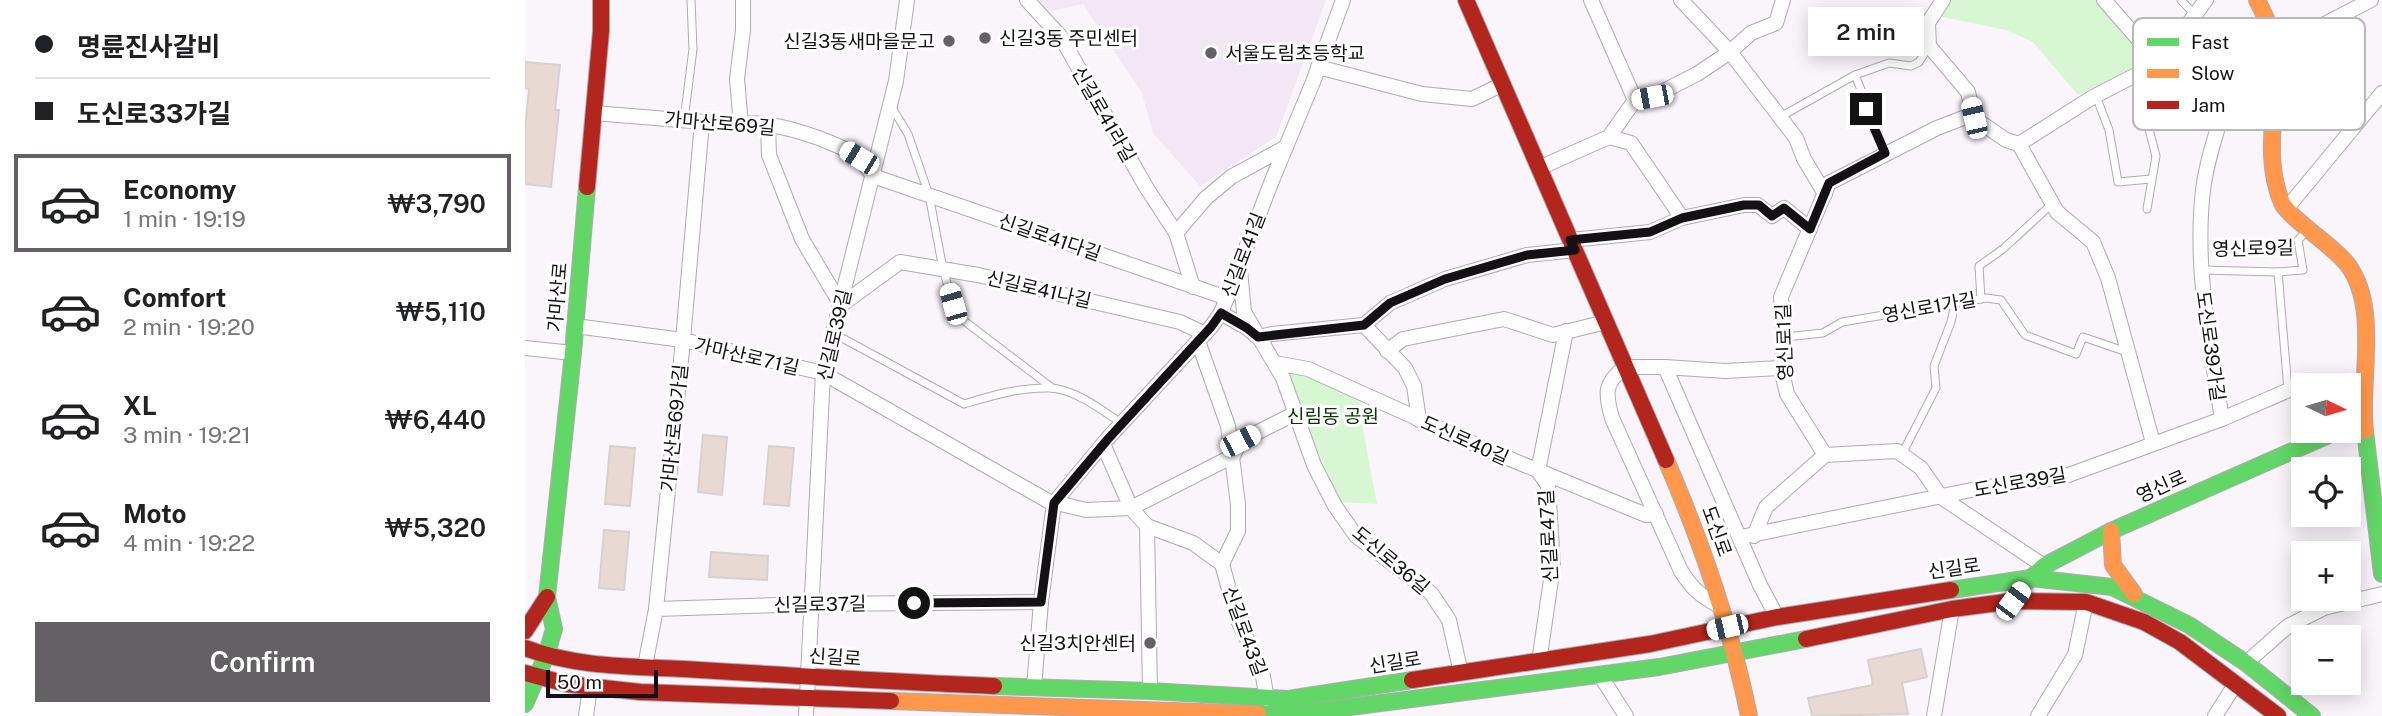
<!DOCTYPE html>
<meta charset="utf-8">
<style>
body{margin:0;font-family:"Public Sans","Noto Sans KR",sans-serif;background:#f6f6f6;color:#202124;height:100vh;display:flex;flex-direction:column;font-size:26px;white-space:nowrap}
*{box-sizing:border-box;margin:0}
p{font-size:23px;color:#757577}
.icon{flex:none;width:38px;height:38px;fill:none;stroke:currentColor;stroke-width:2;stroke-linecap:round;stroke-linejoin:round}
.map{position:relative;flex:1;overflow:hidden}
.panel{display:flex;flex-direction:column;background:#fff;width:525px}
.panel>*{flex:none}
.banner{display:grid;align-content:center;height:154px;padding:0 35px;background:#fff}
.needle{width:46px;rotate:95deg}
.fabs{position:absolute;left:1766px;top:373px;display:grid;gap:14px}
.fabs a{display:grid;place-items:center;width:70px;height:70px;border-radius:0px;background:#fff;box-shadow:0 4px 18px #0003;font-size:35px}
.scale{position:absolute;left:21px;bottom:18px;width:112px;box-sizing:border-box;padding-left:7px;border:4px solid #141115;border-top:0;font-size:19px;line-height:24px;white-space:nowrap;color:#141115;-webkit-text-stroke:5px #fff;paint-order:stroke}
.end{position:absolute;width:32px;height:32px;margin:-16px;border:9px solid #141115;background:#fff;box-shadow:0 0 0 4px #fff}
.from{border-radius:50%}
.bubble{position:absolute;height:49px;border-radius:0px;background:#fff;box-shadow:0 4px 18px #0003;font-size:23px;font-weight:600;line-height:49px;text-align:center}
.car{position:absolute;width:21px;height:42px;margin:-21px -10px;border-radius:9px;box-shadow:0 0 5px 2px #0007;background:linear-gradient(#fff 24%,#345 0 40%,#fff 0 76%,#345 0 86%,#fff 0)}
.banner b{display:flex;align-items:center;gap:24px;height:66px;font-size:26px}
.banner b+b{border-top:2px solid #e0e0e0}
.banner i{width:18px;height:18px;background:#202124}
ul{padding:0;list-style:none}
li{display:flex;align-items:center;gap:21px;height:98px;margin:0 14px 10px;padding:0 21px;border:4px solid transparent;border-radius:0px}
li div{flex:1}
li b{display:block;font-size:26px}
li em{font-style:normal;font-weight:600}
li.active{border-color:#646066}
li>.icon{width:63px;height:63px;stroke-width:1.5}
.cta{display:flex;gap:14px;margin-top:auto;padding:14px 35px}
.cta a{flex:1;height:80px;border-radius:0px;background:#646066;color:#fff;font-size:28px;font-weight:600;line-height:80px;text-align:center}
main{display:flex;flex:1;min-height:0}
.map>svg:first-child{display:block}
.built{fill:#f2e8f5}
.green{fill:#d7f7d2}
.building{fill:#e8dad2;stroke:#d6d0d1;stroke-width:2}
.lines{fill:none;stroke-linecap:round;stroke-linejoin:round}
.lane-casing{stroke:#afabb0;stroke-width:9}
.street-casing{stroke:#afabb0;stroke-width:16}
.fast-casing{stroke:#afabb0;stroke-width:18}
.slow-casing{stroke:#afabb0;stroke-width:18}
.jam-casing{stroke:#afabb0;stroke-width:18}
.lane{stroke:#fefdfe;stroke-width:7}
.street{stroke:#fefdfe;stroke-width:14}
.fast{stroke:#63d668;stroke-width:16}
.slow{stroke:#ff974d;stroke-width:16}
.jam{stroke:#b3261e;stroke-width:16}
.route{stroke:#141115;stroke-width:9}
.poi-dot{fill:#646066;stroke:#fff;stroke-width:2.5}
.labels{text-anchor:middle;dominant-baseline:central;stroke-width:6;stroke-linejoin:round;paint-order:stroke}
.poi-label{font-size:19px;fill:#141115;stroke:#fff;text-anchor:start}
.street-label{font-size:19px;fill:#141115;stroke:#fff}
.park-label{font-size:19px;fill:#063300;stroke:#fff}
.key{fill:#fff;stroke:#b8b8b9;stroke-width:2}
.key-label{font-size:19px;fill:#141115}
</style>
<main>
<section class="panel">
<div class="banner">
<b><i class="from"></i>명륜진사갈비</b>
<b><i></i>도신로33가길</b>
</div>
<ul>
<li class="active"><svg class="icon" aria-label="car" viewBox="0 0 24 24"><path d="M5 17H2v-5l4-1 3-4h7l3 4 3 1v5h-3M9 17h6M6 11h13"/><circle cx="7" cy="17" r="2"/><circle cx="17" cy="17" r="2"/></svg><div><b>Economy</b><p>1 min · 19:19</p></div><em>₩3,790</em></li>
<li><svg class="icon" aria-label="car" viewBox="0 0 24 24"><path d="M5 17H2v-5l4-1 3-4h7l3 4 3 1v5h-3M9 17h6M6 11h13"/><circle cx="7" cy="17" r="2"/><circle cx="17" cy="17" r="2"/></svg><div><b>Comfort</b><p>2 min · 19:20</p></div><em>₩5,110</em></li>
<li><svg class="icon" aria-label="car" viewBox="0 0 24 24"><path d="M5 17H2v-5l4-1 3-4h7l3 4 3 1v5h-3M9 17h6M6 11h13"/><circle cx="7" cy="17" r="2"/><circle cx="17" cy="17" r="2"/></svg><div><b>XL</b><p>3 min · 19:21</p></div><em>₩6,440</em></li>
<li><svg class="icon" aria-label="car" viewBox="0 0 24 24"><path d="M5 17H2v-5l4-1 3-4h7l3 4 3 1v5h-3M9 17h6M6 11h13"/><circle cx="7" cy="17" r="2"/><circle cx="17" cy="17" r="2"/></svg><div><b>Moto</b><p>4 min · 19:22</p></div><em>₩5,320</em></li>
</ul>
<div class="cta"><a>Confirm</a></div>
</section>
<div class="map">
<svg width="1857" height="716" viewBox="0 0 1857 716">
<rect width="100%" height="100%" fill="#faf4fb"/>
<!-- built -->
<polygon class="built" points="506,0 801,0 751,137 675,186 628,133 617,93 558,4 517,13"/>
<!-- green -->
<g class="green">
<polygon points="1425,0 1574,0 1623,61 1553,95 1508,42 1481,30 1413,16"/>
<polygon points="757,368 838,399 834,409 852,504 815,502"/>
</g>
<!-- building -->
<g class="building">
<polygon points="0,62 35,65 30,110 34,110 26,187 0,184 0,129 4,89 0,88"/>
<polygon points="178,435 202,437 197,495 173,492"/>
<polygon points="85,446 110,448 105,506 80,504"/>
<polygon points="244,446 269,448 264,506 239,504"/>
<polygon points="79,530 104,532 99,590 74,588"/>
<polygon points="186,552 243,556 242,580 184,577"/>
<polygon points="1396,649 1402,677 1377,683 1383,714 1287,716 1283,698 1348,685 1343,660"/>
</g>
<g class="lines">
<!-- lane casing -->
<g class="lane-casing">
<g id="lane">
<polyline points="1656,0 1670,15"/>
<polyline points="1330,75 1341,102 1341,109 1360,153"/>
<polyline points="1610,76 1631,156 1622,209"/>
<polyline points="1571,96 1584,130 1593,182 1626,179"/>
<polyline points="366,106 383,134 404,195 418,269 428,304 438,320 526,387"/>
<polyline points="1255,117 1330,75 1364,63 1386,66 1394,62 1404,46"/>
<polyline points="159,120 168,49 166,0"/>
<polyline points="1676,270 1753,272 1778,270 1773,240 1782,231"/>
<polyline points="1753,272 1763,390"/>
<polyline points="1456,299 1454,266 1478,249 1527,204"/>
<path d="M308,333L439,404C466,396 495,387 524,388C548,388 577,410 596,423"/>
<polyline points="1260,337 1298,333 1317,322 1461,298 1476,300 1500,335 1551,354 1558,337 1602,352"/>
<polyline points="1377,454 1411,388 1409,366 1426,322 1430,303"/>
</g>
</g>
<!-- street casing -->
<g class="street-casing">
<g id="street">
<polyline points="502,0 536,37 621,187 651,233 668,287"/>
<polyline points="1066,0 1110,100"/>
<polyline points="1156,0 1205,52 1271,138 1279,159 1300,194"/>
<polyline points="1418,0 1403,23 1404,46 1443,92 1449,118"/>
<polyline points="1579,0 1647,78 1665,81 1709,71"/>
<polyline points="793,67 897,94 947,99 978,84"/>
<polyline points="1110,100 1127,97 1172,74 1205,52 1226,33 1251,23 1258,0"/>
<path d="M69,113L216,125C240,117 316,142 335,159C340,164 344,171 348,176L702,298"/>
<polyline points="216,125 212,79 218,30 218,0"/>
<polyline points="243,125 244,155 277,239 316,305 375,262 453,275 655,322 680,334"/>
<polyline points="1084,137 1106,143 1157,218"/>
<polyline points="1494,144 1568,97 1634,63 1681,0"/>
<polyline points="1014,168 1084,137 1110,100"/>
<polyline points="1762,208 1857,93"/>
<polyline points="651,233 681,198 706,177 761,147"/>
<polyline points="1046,240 1125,232 1157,218 1219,205 1233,205 1247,216 1259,208 1285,229"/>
<polyline points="715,270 719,312 758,378 789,465 810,506 831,536 906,593 924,620 936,673"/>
<polyline points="696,313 722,328 733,337 747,334 839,325 865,303 920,279 1002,255 1050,250"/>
<polyline points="839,325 880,368 889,386 894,420"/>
<polyline points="50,326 158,340 298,373 523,501 561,510 606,508 708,456 715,441 771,413"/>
<polyline points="673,341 703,426 713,504 713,531 697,564"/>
<polyline points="0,348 48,353"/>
<polyline points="862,351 878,339 979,319 1028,335 1081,322"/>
<polyline points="750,363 783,369 956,447 1121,515 1131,514"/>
<polyline points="1140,367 1235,585 1252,617"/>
<path d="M1697,419C1685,343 1669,267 1678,190C1683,150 1700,111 1709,71L1846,0"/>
<polyline points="578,444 606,508 622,526 668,543 697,564 712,618 737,671 742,699"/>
<polyline points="622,526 625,691"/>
<polyline points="1229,536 1241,507 1300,455"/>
<polyline points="1216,537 1456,488 1538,477 1697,419 1764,390 1778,389"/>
<polyline points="1519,566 1416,497 1396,468 1372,451 1300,455 1262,394 1256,368 1259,337 1256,297 1304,183 1412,128 1438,118 1449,118 1481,140 1494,144 1532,212 1568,242 1583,278 1628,443"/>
<path d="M1195,606C1177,597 1167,589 1156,571L1087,418C1080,393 1079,383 1100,367H1140L1200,371L1256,368"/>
<polyline points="131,609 158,340 177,122"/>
<polyline points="1014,662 1028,566 1023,485 1013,471 1041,331"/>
<polyline points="1721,663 1763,626 1799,608 1857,594"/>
<polyline points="120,666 131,609 287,604 516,602"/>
<polyline points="1075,675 1101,716"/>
<polyline points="509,687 516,602 529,503 583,438 686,327 696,313 748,178 788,82 818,0"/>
<polyline points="61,716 65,687"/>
<polyline points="281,716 298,373 371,81 382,0"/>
<polyline points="1409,716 1427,609"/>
<polyline points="1513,716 1550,655 1561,602"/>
<polyline points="1690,716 1711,683"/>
</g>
</g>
<!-- fast casing -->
<g class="fast-casing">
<g id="fast">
<polyline points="1840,431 1857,574"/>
<polyline points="1502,582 1519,566 1586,531 1815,430"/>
<polyline points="1426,590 1506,578 1587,587 1664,625 1721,663 1787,716"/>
<polyline points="469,686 625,691 763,699 887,680"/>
<polyline points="0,704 21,656 29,629 22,597 48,353 62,187"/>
<polyline points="733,714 764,715 1134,667 1281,639"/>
</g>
</g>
<!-- slow casing -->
<g class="slow-casing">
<g id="slow">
<path d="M1732,0C1740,16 1748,31 1750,50C1755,100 1736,154 1757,203C1765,219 1810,247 1823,265C1855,309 1834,380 1840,431"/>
<path d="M1141,460C1177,543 1206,628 1224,716"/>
<polyline points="1586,531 1588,565 1609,594"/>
<polyline points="366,701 733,714"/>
</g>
</g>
<!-- jam casing -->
<g class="jam-casing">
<g id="jam">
<polyline points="941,0 1141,460"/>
<polyline points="62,187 76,31 76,0"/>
<polyline points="0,631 22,597"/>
<polyline points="1281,639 1427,609 1488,601 1561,602 1619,622 1655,642 1753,716"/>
<path d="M0,648C54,669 118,666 175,670C273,676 371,682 469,686"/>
<polyline points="0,673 42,684 115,692 366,701"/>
<polyline points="887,680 1125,644 1252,617 1426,590"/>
</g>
</g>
<!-- lane -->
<use href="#lane" class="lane"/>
<!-- street -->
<use href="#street" class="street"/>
<!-- fast -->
<use href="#fast" class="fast"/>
<!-- slow -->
<use href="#slow" class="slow"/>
<!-- jam -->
<use href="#jam" class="jam"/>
</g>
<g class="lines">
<!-- route -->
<polyline class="route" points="389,603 516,602 529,503 583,439 686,327 696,313 722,328 733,337 839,325 865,303 920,279 1002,255 1050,250 1045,240 1125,232 1157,218 1219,205 1234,205 1247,216 1259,208 1285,229 1304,183 1360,153 1341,109"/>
</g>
<!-- markers -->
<g class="poi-dot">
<circle cx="460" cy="38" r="7"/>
<circle cx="424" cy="41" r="7"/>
<circle cx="686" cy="53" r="7"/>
<circle cx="625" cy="643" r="7"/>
</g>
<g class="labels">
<!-- poi labels -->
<g class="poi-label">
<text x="474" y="38">신길3동 주민센터</text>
<text x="410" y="41" text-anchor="end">신길3동새마을문고</text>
<text x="700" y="53">서울도림초등학교</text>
<text x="611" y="643" text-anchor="end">신길3치안센터</text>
</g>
<!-- street labels -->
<g class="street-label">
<text transform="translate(579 114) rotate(60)">신길로41라길</text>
<text transform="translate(195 123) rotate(5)">가마산로69길</text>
<text transform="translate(525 237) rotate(19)">신길로41다길</text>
<text transform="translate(1728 248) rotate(-1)">영신로9길</text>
<text transform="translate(718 255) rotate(-69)">신길로41길</text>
<text transform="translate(514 289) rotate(13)">신길로41나길</text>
<text transform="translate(32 297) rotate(-85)">가마산로</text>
<text transform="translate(1404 307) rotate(-10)">영신로1가길</text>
<text transform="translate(309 335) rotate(-77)">신길로39길</text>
<text transform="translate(1259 342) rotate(-92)">영신로1길</text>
<text transform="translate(1686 346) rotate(82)">도신로39가길</text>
<text transform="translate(222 356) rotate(13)">가마산로71길</text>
<text transform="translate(149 428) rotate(-84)">가마산로69가길</text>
<text transform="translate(940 440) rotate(24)">도신로40길</text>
<text transform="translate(1495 482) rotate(-10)">도신로39길</text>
<text transform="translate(1636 486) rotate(-24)">영신로</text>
<text transform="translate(1192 531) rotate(70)">도신로</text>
<text transform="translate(1023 536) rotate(-93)">신길로47길</text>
<text transform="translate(866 560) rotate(40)">도신로36길</text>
<text transform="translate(1429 568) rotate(-8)">신길로</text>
<text transform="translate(295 604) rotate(-1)">신길로37길</text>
<text transform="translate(720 631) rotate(70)">신길로43길</text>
<text transform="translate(310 657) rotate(4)">신길로</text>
<text transform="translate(870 662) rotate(-9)">신길로</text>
</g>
<!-- park labels -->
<g class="park-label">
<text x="808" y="416">신림동 공원</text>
</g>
</g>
<!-- legend -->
<rect x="1608" y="18" width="232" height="112" rx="10" class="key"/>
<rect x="1622" y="38" width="32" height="8" fill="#63d668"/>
<rect x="1622" y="69" width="32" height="9" fill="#ff974d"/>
<rect x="1622" y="101" width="32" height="8" fill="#b3261e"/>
<g class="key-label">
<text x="1666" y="49">Fast</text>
<text x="1666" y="80">Slow</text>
<text x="1666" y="112">Jam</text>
</g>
</svg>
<div class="fabs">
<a><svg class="needle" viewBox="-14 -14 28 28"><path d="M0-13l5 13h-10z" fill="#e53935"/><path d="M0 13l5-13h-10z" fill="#757577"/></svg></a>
<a><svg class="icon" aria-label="locate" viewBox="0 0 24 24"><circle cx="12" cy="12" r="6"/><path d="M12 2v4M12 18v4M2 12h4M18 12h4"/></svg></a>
<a>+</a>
<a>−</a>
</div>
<div class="scale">50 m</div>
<i class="end from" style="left:389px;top:603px"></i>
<i class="end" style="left:1341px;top:109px"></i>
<div class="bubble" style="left:1283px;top:7px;width:116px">2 min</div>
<i class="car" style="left:1127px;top:97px;rotate:259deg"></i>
<i class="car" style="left:1449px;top:118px;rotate:347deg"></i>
<i class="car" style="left:334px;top:158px;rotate:301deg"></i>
<i class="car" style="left:428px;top:304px;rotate:344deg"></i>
<i class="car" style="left:715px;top:441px;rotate:63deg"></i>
<i class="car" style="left:1488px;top:601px;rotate:37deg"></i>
<i class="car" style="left:1202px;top:627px;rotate:257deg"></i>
</div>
</main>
